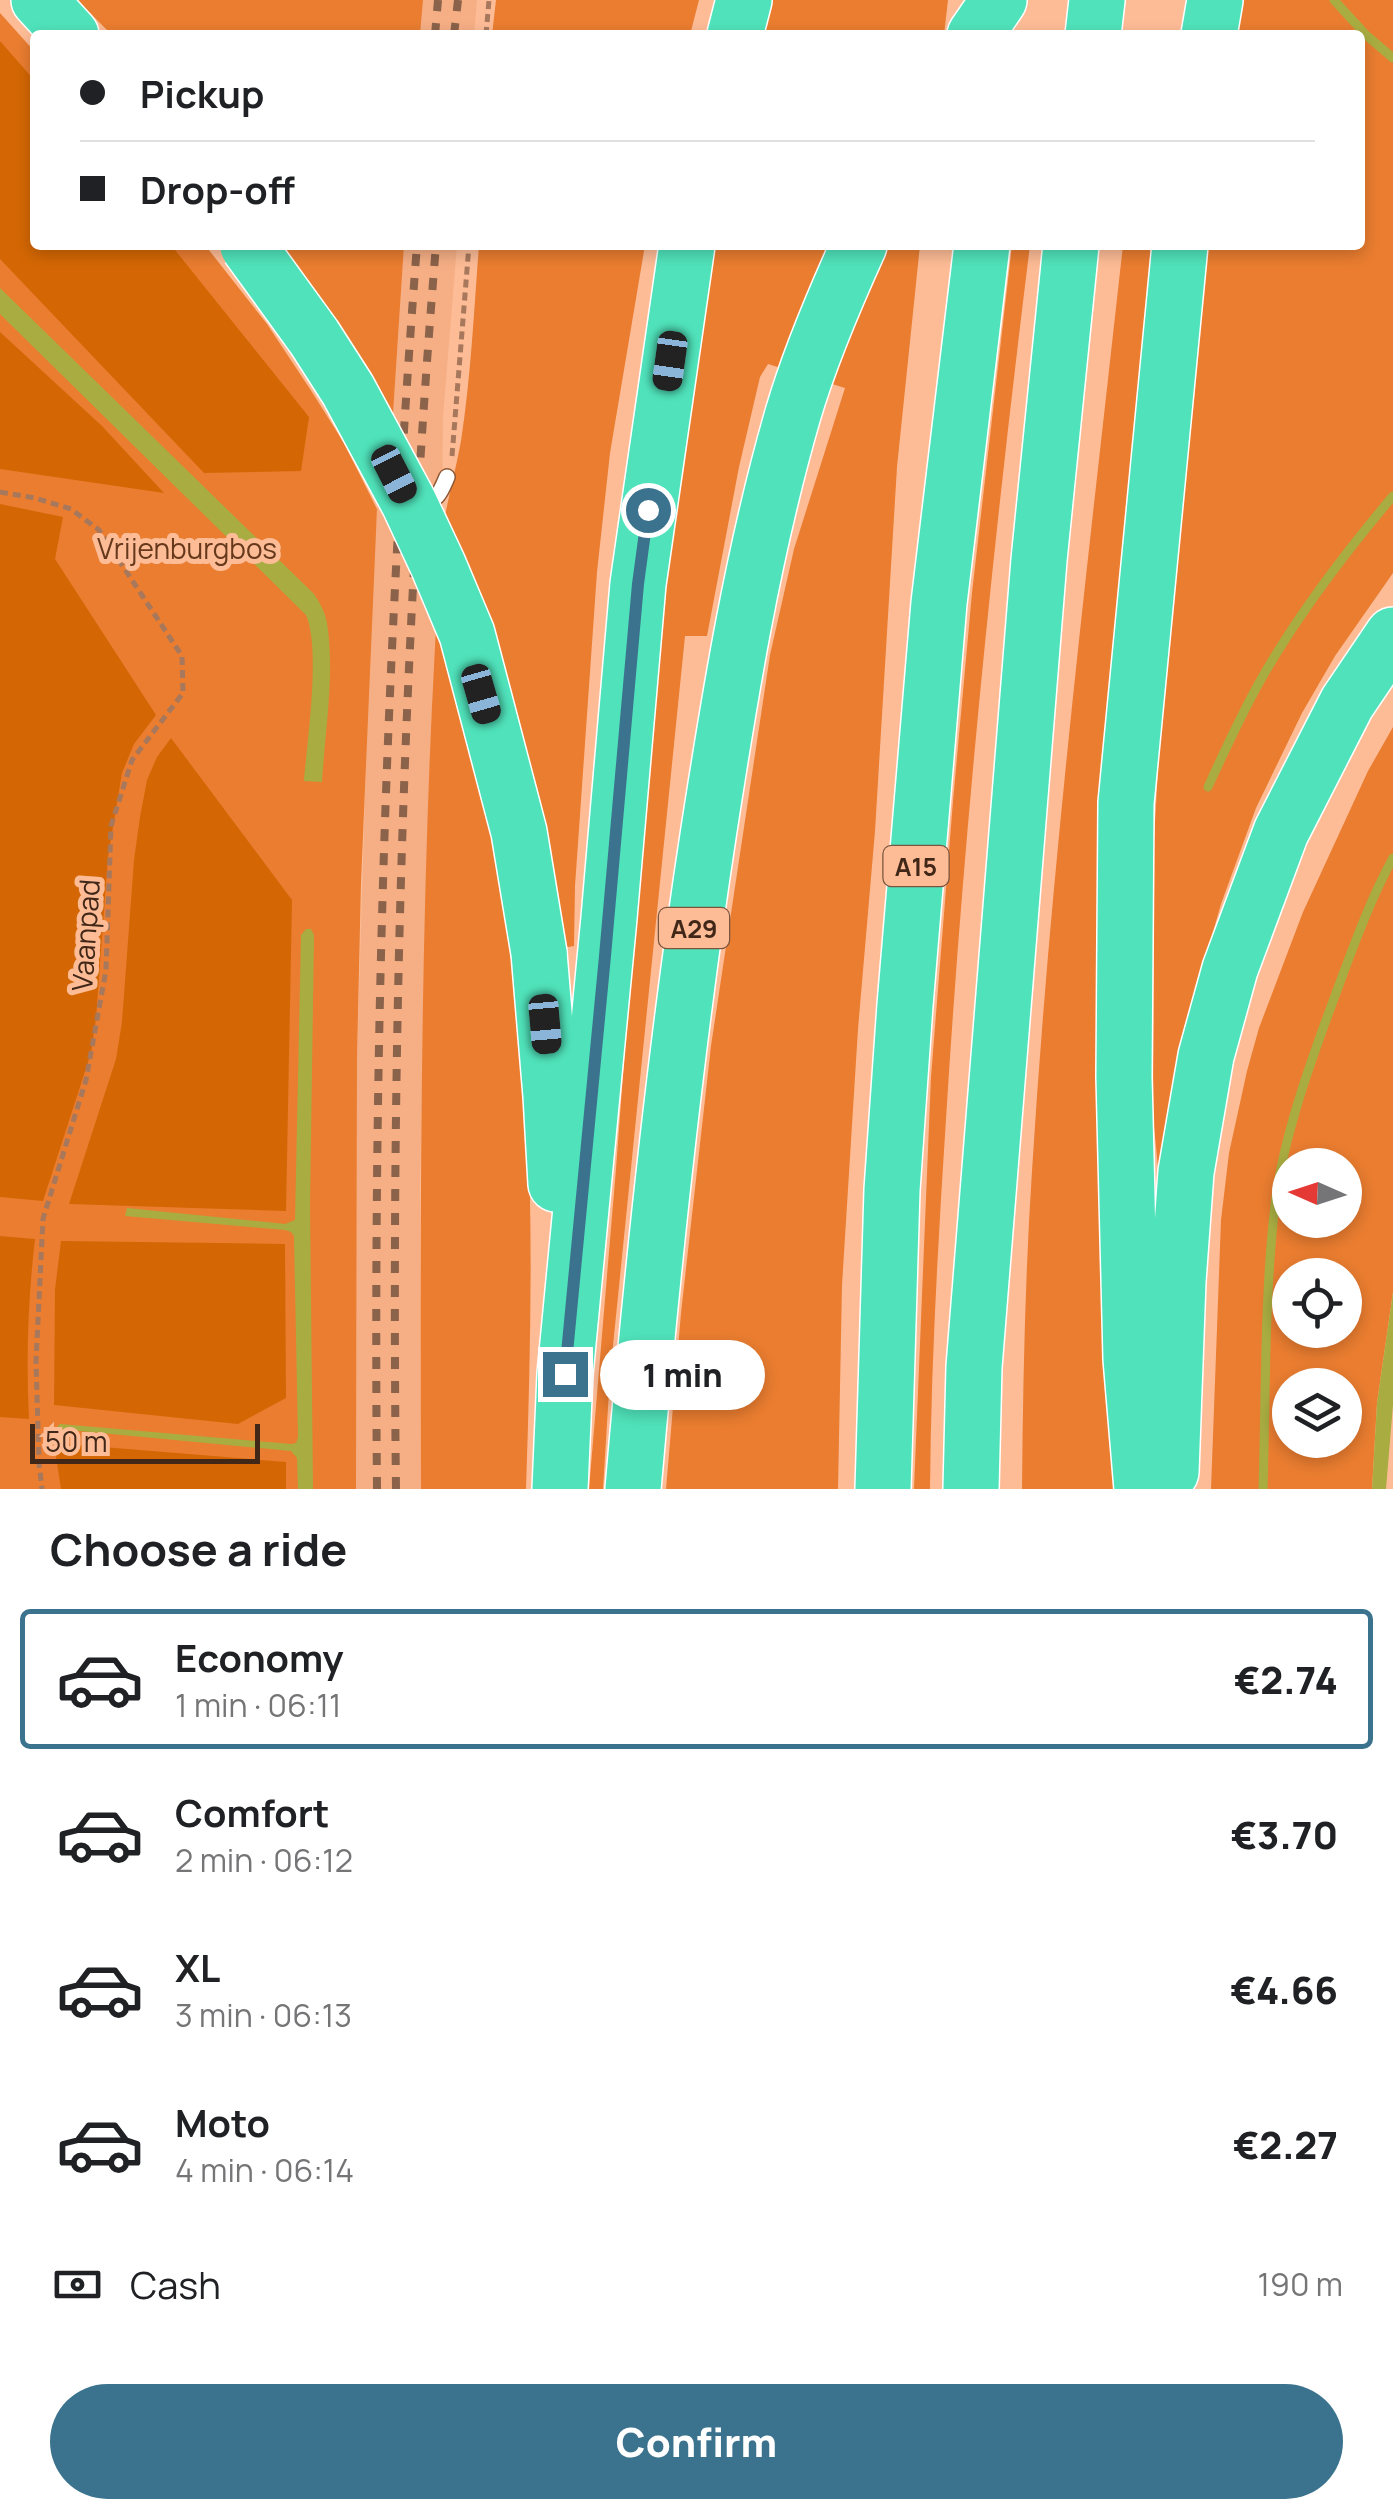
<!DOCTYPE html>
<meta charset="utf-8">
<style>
body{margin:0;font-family:Manrope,sans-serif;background:#f6f6f6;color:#202124;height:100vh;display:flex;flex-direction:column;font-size:38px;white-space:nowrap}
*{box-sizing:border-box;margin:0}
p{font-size:32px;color:#757577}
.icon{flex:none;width:55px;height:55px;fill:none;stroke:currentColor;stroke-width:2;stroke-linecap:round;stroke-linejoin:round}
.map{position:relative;height:1489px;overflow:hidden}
.drawer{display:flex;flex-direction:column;background:#fff;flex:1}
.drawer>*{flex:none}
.guide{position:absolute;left:30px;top:30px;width:1335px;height:220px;border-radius:10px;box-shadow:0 5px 15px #0003;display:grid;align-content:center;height:220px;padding:0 50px;background:#fff}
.needle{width:65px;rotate:273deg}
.fabs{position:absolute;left:1272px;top:1148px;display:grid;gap:20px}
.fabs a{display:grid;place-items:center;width:90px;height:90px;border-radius:50%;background:#fff;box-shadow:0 5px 15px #0003;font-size:50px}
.scale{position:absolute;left:30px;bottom:25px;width:230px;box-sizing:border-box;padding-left:10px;border:5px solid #402718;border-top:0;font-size:28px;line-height:35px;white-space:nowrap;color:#402718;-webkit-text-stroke:8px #fdbc96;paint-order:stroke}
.end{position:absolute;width:45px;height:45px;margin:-22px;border:12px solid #3b738e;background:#fff;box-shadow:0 0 0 5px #fff}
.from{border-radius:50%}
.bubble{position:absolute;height:70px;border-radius:35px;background:#fff;box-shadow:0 5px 15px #0003;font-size:32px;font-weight:800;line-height:70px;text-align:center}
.car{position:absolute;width:30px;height:60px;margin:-30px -15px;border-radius:12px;box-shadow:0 0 8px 2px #0007;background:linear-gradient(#222 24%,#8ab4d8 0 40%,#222 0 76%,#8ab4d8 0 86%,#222 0)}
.guide b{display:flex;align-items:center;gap:35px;height:95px;font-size:38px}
.guide b+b{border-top:2px solid #e0e0e0}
.guide i{width:25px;height:25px;background:#202124}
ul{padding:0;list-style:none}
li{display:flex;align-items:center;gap:30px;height:140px;margin:0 20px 15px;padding:0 30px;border:5px solid transparent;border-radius:10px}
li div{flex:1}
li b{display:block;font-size:38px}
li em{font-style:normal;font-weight:800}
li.current{border-color:#3b738e}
li>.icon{width:90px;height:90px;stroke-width:1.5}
h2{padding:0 50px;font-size:45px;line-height:120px}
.pay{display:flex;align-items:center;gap:25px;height:110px;padding:0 50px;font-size:38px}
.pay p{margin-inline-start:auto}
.button{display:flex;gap:20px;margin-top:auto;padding:20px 50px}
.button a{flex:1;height:115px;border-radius:60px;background:#3b738e;color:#fff;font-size:40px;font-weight:800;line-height:115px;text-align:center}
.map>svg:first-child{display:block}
.built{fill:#f6af85}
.green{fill:#ea7d30;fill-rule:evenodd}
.forest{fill:#d46704}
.water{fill:#a9ad41}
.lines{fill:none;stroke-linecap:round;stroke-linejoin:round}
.stream{stroke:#a9ad41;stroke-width:9}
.service-casing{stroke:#8f5733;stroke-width:18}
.motorway-casing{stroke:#fff;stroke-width:58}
.path{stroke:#a7785c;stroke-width:5;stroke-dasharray:8 5;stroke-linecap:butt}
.service{stroke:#fff;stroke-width:15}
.motorway{stroke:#50e3bb;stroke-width:55}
.rail{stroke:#8b624a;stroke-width:8;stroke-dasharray:12 12;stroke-linecap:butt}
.motorway-bridge-casing{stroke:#fff;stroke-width:58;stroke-linecap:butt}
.motorway-bridge{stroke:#50e3bb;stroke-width:55}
.route{stroke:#3b738e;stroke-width:12}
.labels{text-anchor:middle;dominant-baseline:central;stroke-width:10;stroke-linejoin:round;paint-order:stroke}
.shield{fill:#fdbc96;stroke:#79543e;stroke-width:2.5}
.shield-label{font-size:25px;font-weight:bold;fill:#402718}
.park-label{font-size:28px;fill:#66391c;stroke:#fdbc96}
.street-label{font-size:28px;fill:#402718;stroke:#fdbc96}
</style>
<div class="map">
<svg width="1393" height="1489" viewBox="0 0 1393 1489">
<rect width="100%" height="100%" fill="#fdbc96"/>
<!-- built -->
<g class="built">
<polygon points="423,0 477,0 474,35 420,35"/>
<polygon points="404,245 457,245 443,417 442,537 433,675 426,887 420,1189 421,1489 356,1489 357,1057 370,634 377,509 393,414"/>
</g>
<!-- green -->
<g class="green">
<polygon points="77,0 423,0 420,35 112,35"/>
<polygon points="496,0 699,0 690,35 492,35"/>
<polygon points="766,0 948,0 944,35 756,35"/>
<polygon points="1242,0 1393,0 1393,573 1335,656 1302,713 1256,808 1221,904 1203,967 1171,1099 1158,1167 1153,1117 1154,840 1171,539 1205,245 1360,245 1360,35 1236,35"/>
<polygon points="0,13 35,52 35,245 205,245 267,324 312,392 344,443 377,509 361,882 357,1057 356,1489 0,1489"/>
<polygon points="279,245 404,245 393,414 391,411 386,413"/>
<path d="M479,245H645L610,453L597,572L575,886L574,946L513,957C518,1015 525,1073 528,1131C533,1251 530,1370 526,1489H421C420,1174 420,859 441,545C444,510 455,475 461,441C471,376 474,310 479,245Z"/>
<polygon points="712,245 920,245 897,467 875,831 858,1029 842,1285 838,1489 666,1489 681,1313 711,1046 770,655 794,549 845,388 768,364 760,377 739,467 707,636 685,636 610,1375 603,1489 589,1489 616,1169 660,579"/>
<path d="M1012,245H1030C994,535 964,827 946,1119C938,1242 931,1365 930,1489H914L931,1077L953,801L972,593Z"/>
<path d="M1123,245H1166L1125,1489H1022C1023,1383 1025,1277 1032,1171C1051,862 1089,553 1123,245Z"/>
<path d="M1393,727V1292L1377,1403L1372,1489H1211L1221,1220L1229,1153L1247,1071L1259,1028L1303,912L1368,771ZM1290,1165H1345V1220H1290ZM1290,1275H1345V1330H1290ZM1290,1385H1345V1440H1290Z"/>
</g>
<!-- forest -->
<g class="forest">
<polygon points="0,41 35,81 35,245 171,245 309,417 301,471 204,473 0,259"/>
<polygon points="0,332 102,426 164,493 0,469"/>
<polygon points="0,504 63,517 55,559 156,715 134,744 122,773 108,857 96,1019 91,1053 43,1201 0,1197"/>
<polygon points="171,738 292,900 286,1211 69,1204 116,1059 122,1022 134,860 140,817 147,780 157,757"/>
<path d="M0,1236L35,1239C28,1299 26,1359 29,1419L0,1417Z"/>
<polygon points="61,1241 285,1244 286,1398 238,1424 54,1405 55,1289"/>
<polygon points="54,1443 286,1462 286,1489 61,1489"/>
</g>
<!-- water -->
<g class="water">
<path d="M0,288L314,594C320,603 325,612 327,623C335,674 325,731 322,782L304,781C307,741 321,649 306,615L0,314Z"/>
<polygon points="306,929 311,929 314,935 310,1205 313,1489 298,1489 297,1458 291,1451 59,1429 57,1427 60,1424 291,1444 296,1443 298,1437 294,1236 291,1232 285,1230 125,1216 127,1208 285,1224 295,1220 301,935"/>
<polygon points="1393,1292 1393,1405 1386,1489 1372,1489 1377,1403"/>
</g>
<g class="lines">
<!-- stream -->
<g class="stream">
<polyline points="1334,0 1366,35 1393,58"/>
<path d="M1208,787C1224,752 1240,717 1259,683C1296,617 1344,554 1393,496"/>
<path d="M1263,1489C1266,1395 1264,1299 1275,1205C1283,1135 1314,1052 1339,985C1355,942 1371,898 1393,858"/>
</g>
<!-- service casing -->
<g class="service-casing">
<path id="service" d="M420,503C437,503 441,491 447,477"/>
</g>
<!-- motorway casing -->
<g class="motorway-casing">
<g id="motorway">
<polyline points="39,0 71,35"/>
<polyline points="735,35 744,0"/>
<polyline points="975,35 999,0"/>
<polyline points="1093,35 1097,0"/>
<polyline points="1209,35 1215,0"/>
<polyline points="539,953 551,1096 556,1184"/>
<polyline points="1171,1472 1178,1281 1186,1172 1206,1056 1230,969 1281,832 1347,703 1393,635"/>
<polyline points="560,1489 565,1374 609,918 638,584 687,245"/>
<path d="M633,1489C652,1271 675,1052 708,836C730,694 753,552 793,414C810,356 834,300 859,245"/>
<polyline points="883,1489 892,1190 905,1005 939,603 982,245"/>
<polyline points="971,1489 974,1367 1039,560 1071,245"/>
<polyline points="1142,1489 1131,1359 1124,1077 1126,803 1180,245"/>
</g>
</g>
<!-- path -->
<g class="path">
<polyline points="486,35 489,0"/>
<polyline points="452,456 469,245"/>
<polyline points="0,492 35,498 71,509 99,530 182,656 183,693 132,760 111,826 106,970 86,1080 43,1219 36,1361 39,1463 42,1489"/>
</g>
<!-- service -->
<use href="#service" class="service"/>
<!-- motorway -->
<use href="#motorway" class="motorway"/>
<!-- rail -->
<g class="rail">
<polyline points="435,35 438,0"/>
<polyline points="454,35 458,0"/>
<path d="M377,1489C373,1074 385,659 417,245"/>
<path d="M396,1489C391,1074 402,658 436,245"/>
</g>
<!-- motorway-bridge casing -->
<g class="motorway-bridge-casing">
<polyline id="motorway-bridge" points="248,246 314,337 348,390 409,503 438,565 467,634 519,832 539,953"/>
</g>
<!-- motorway-bridge -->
<use href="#motorway-bridge" class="motorway-bridge"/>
</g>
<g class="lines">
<!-- route -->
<polyline class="route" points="565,1374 605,956 638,584 648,510"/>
</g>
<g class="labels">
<!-- shield labels -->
<g class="shield">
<rect x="883.5" y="846" width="65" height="40" rx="8"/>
<rect x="659" y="908" width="70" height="40" rx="8"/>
</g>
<g class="shield-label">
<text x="916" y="866">A15</text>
<text x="694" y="928">A29</text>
</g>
<!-- park labels -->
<g class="park-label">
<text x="187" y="548">Vrijenburgbos</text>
</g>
<!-- street labels -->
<g class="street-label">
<text transform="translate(85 935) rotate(-86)">Vaanpad</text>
</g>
</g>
</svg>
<div class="fabs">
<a><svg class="needle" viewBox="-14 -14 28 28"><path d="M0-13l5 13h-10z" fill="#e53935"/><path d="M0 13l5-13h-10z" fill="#757577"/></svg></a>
<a><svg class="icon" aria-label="locate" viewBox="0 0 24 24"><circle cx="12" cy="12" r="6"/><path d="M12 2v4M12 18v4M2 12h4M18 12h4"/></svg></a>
<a><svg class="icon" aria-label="layers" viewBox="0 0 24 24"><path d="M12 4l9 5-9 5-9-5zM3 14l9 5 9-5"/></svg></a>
</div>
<div class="scale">50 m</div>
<i class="end from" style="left:648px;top:510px"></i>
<i class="end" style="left:565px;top:1374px"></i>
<div class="bubble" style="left:600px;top:1340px;width:165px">1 min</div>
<i class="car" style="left:670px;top:361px;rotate:188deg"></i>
<i class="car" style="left:394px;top:474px;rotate:153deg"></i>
<i class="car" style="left:481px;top:694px;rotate:164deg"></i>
<i class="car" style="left:545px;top:1024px;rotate:175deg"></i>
<div class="guide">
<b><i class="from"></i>Pickup</b>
<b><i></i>Drop-off</b>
</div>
</div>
<section class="drawer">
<h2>Choose a ride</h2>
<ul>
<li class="current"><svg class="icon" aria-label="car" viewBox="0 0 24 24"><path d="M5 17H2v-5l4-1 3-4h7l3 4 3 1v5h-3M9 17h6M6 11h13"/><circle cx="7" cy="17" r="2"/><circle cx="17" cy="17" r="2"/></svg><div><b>Economy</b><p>1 min · 06:11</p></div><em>€2.74</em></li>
<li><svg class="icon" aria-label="car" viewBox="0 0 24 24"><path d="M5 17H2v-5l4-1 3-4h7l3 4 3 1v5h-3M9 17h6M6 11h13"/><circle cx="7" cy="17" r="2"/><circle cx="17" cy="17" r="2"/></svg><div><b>Comfort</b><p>2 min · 06:12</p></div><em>€3.70</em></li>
<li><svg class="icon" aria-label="car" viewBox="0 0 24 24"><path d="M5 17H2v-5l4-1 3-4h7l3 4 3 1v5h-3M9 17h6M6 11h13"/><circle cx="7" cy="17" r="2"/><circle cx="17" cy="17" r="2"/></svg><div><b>XL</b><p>3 min · 06:13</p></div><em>€4.66</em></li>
<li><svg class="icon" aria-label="car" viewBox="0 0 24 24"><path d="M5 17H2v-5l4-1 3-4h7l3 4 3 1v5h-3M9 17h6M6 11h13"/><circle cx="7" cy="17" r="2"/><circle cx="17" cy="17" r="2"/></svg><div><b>Moto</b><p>4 min · 06:14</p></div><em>€2.27</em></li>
</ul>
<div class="pay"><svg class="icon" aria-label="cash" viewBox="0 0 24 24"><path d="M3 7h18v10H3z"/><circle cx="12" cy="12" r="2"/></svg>Cash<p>190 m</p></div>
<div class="button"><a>Confirm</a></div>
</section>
